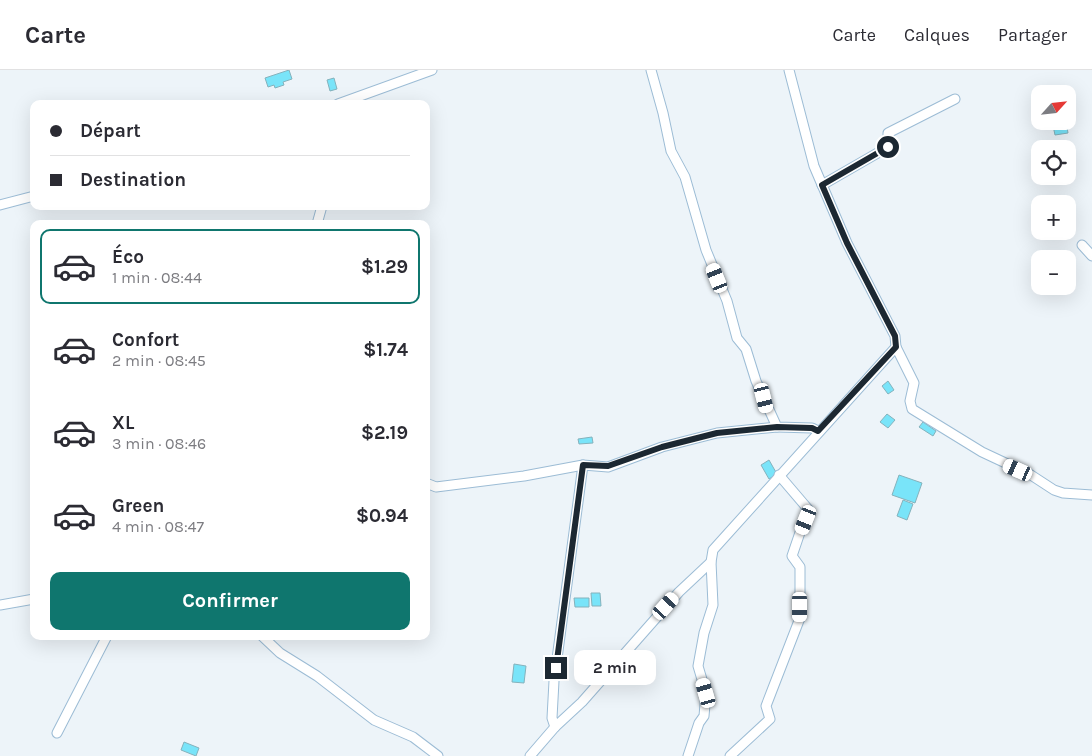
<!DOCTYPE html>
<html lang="fr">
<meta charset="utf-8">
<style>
body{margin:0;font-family:Karla,sans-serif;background:#f2f2f3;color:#2b2b33;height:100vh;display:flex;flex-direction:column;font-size:19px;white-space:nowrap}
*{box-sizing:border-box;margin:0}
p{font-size:16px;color:#7c7c81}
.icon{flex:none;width:28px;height:28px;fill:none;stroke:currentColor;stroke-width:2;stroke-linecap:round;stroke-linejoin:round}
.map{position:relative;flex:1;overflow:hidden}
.panel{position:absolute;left:30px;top:150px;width:400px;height:420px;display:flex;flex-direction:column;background:#fff;border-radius:10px;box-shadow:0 5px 20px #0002}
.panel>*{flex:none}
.banner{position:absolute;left:30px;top:30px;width:400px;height:110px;border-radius:10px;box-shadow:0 5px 20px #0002;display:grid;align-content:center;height:110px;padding:0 20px;background:#fff}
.needle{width:32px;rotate:63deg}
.tools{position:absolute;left:1031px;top:15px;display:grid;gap:10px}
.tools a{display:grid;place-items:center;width:45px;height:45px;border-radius:10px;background:#fff;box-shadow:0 5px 20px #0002;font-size:25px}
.end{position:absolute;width:22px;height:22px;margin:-11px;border:6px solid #1c2832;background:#fff;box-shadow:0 0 0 2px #fff}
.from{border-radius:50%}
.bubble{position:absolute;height:35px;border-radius:10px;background:#fff;box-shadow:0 5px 20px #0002;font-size:16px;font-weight:700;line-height:35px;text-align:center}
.car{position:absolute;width:15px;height:30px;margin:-15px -8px;border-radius:6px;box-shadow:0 0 4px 1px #0007;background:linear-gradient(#fff 24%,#345 0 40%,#fff 0 76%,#345 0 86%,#fff 0)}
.banner b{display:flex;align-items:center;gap:18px;height:48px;font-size:19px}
.banner b+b{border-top:1px solid #e1e1e2}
.banner i{width:12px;height:12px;background:#2b2b33}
ul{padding:9px 0 0;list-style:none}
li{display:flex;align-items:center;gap:15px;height:75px;margin:0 10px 8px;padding:0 10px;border:2px solid transparent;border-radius:10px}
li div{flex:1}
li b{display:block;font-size:19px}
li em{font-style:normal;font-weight:700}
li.on{border-color:#0f766e}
li>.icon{width:45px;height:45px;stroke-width:1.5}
.cta{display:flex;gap:10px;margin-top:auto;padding:10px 20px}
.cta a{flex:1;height:58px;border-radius:10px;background:#0f766e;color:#fff;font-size:20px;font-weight:700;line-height:58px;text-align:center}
header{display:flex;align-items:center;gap:30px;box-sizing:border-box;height:70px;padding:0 25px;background:#fff;border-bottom:1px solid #e1e1e2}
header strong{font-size:24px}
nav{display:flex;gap:28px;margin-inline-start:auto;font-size:18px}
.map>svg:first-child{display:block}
.building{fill:#79e4f9;stroke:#85b2bc}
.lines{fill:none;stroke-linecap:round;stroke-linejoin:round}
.minor-casing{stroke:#9cbcd5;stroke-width:11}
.minor{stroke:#fff;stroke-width:9}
.route{stroke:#1c2832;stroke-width:6}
</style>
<header>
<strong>Carte</strong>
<nav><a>Carte</a><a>Calques</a><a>Partager</a></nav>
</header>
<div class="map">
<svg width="1092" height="686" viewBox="0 0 1092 686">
<rect width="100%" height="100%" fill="#edf4f9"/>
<!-- building -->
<g class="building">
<polygon points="289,0 292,9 283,12 284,15 275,18 274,15 268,17 265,8"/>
<polygon points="334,8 337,19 330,21 327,10"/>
<polygon points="1052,51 1066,51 1068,63 1055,65"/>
<polygon points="888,311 894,320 888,324 882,316"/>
<polygon points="887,344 895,350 888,358 880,352"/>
<polygon points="923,352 936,361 933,366 919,357"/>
<polygon points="592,367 593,373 579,374 578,369"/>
<polygon points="769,390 777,404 769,409 761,395"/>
<polygon points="899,405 922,413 915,433 892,425"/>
<polygon points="903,430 913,434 907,450 897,446"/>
<polygon points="591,523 600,523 601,536 592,536"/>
<polygon points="574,528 589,528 589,537 575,537"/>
<polygon points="514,594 526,596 524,613 512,612"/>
<polygon points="184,672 199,678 196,686 181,680"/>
</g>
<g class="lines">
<!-- minor casing -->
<g class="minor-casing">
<g id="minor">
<polyline points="651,0 663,43 671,81 685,107 706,180 727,231 737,268 746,279 756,311 777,357 812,358 818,361"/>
<polyline points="338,34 432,0"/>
<polyline points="822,115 888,77 888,63 955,29"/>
<polyline points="0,135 34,126"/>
<polyline points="317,154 322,136"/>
<polyline points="1082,175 1092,186"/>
<polyline points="896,277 914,313 910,331 912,339 982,382 1031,405 1054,420 1063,423 1092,425"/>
<polyline points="426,413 436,417 524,406 583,395 608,397 662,377 717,363 777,357"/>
<polyline points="0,535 34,529"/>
<polyline points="262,566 280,583 317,606 374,650 413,667 438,686"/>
<polyline points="555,657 552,648 554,611 583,395"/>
<polyline points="57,663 107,566"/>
<polyline points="530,686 555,657 582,632 679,522 711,492"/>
<polyline points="688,686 699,653 704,646 706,623 698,596 704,563 713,535 711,492 713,480 896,277 895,266 847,173 814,96 789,0"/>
<polyline points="730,686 770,649 766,636 800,548 800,497 792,486 808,439 779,405"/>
</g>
</g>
<!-- minor -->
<use href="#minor" class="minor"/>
</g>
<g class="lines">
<!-- route -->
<polyline class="route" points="556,598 583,395 608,396 662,377 717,363 777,357 812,358 818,361 896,277 895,266 847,173 822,115 888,77"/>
</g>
</svg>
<div class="tools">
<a><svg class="needle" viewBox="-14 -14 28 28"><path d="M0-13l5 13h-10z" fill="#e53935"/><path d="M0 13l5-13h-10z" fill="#7c7c81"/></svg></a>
<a><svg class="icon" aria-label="locate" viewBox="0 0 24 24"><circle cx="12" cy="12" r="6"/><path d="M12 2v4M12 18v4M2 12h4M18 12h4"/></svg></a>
<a>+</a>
<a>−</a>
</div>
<i class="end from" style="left:888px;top:77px"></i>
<i class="end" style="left:556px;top:598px"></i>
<div class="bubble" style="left:574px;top:580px;width:82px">2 min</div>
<i class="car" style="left:717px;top:208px;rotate:338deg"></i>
<i class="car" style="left:764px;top:328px;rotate:166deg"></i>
<i class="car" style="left:1018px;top:400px;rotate:294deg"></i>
<i class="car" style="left:806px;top:450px;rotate:202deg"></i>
<i class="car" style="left:666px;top:536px;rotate:42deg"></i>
<i class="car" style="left:800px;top:537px;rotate:180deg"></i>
<i class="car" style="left:706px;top:623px;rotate:344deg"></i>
<div class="banner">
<b><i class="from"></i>Départ</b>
<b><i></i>Destination</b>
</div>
<section class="panel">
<ul>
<li class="on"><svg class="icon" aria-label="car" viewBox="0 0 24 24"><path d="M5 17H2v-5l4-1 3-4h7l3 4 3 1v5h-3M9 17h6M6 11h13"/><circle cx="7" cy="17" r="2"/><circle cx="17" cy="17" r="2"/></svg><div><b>Éco</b><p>1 min · 08:44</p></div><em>$1.29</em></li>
<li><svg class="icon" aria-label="car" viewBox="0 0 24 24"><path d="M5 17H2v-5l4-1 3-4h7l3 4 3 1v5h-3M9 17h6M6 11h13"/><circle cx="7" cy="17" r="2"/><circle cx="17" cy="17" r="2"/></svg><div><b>Confort</b><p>2 min · 08:45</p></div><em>$1.74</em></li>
<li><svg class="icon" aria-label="car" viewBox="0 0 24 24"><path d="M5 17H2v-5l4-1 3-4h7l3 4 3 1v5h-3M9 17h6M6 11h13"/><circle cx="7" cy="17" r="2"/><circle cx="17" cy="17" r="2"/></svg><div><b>XL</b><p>3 min · 08:46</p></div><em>$2.19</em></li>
<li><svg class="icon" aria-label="car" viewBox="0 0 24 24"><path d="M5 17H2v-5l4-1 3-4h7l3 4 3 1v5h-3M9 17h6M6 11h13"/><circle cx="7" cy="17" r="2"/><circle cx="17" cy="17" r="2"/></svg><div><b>Green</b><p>4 min · 08:47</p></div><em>$0.94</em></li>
</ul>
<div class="cta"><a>Confirmer</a></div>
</section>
</div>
